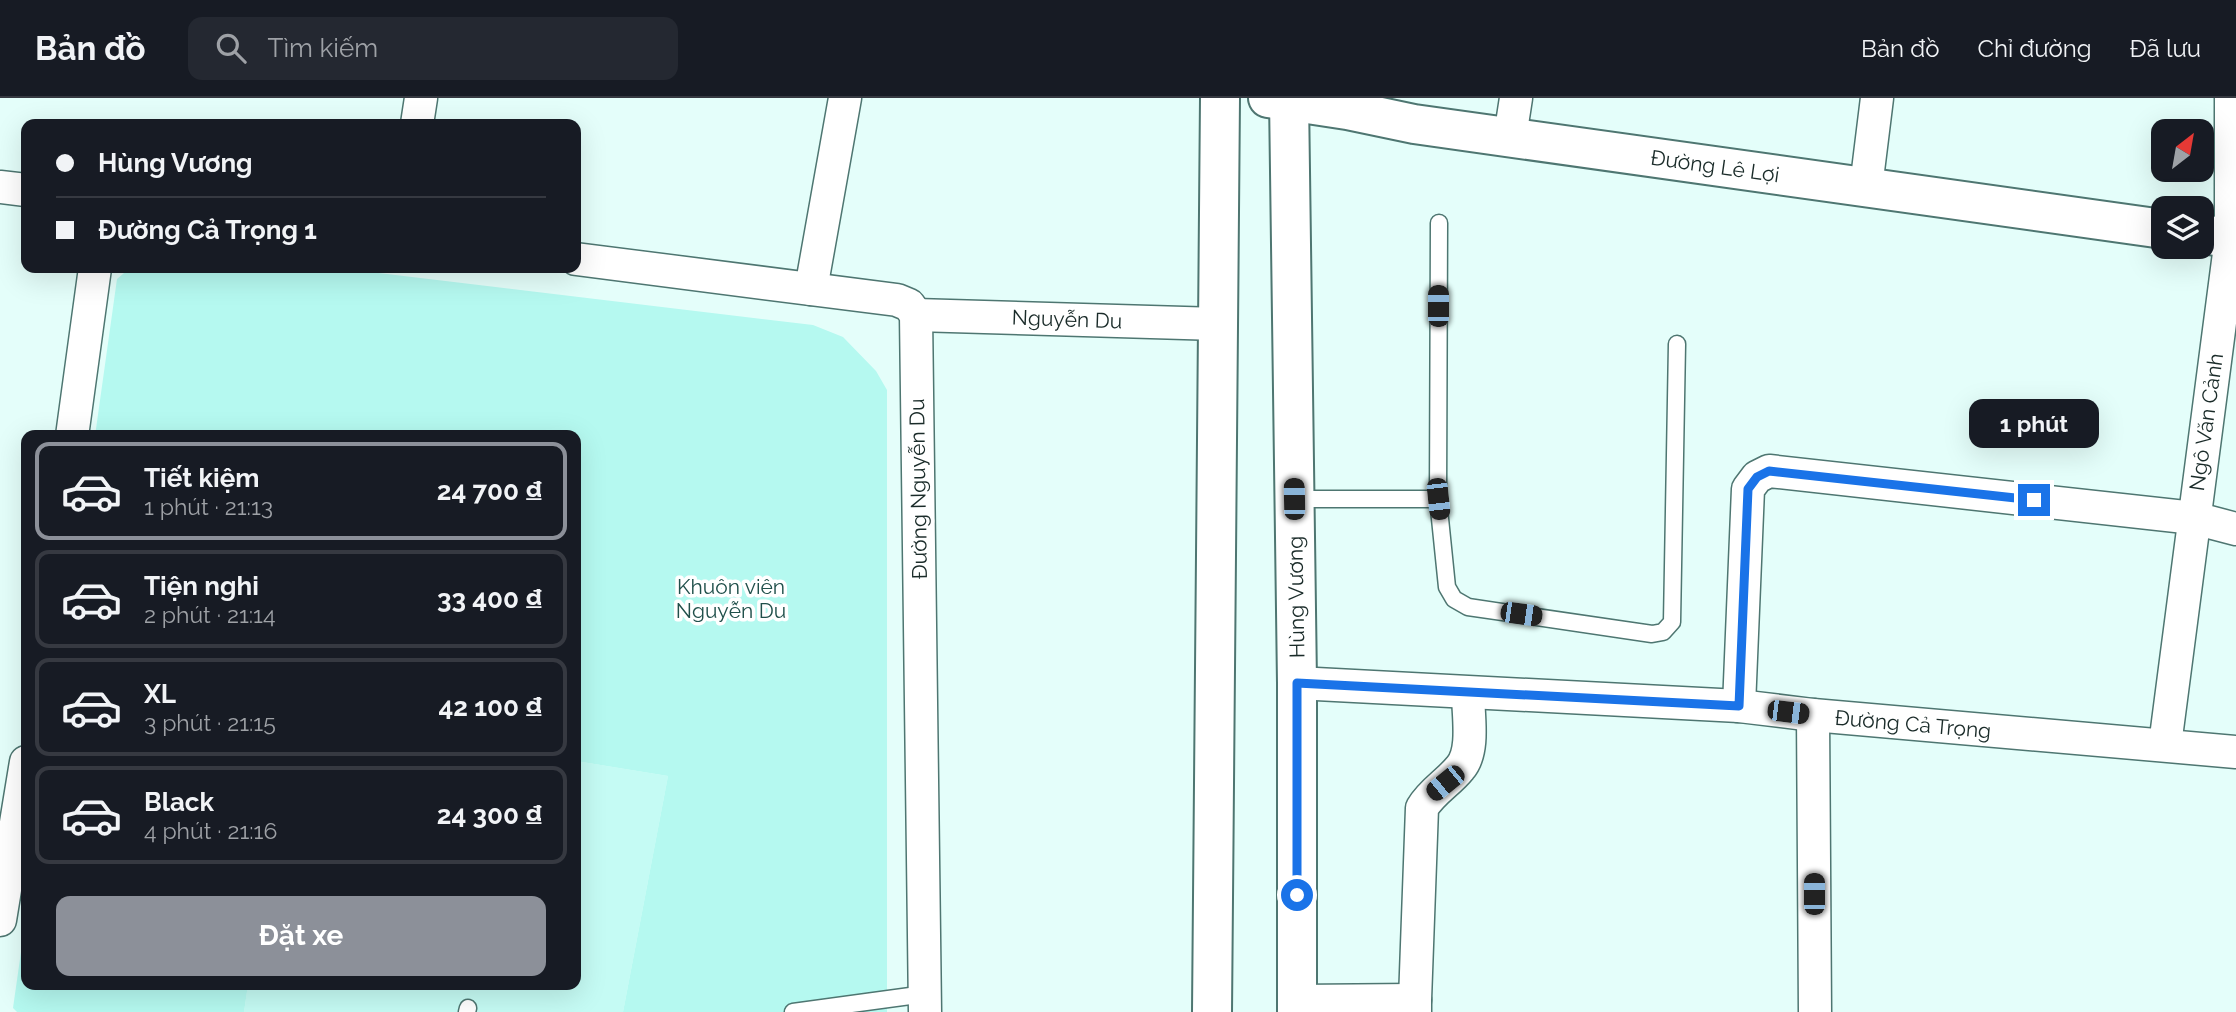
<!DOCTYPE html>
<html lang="vi">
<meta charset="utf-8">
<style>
body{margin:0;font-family:Raleway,sans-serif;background:#242831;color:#f1f3f6;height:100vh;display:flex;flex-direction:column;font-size:26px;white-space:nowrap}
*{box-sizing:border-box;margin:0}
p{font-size:23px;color:#9ea1a6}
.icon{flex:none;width:38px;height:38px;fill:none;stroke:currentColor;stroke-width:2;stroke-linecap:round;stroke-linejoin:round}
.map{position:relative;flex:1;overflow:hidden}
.sheet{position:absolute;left:21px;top:332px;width:560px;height:560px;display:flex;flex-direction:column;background:#171b24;border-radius:14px;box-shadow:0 7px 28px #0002}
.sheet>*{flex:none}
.hud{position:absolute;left:21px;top:21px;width:560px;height:154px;border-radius:14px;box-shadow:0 7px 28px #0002;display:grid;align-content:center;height:154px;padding:0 35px;background:#171b24}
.needle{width:46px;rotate:31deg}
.tools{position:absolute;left:2151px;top:21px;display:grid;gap:14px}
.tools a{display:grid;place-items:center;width:63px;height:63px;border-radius:14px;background:#171b24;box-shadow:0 7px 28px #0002;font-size:35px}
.end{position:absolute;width:32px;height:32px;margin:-16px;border:9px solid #1a73e8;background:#fff;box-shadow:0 0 0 4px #fff}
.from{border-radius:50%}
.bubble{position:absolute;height:49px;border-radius:14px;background:#171b24;box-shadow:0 7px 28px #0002;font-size:23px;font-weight:700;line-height:49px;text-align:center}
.car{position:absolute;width:21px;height:42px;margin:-21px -10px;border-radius:9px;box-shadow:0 0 5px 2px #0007;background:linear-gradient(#222 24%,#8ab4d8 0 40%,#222 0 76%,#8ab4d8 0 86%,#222 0)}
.hud b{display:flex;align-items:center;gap:24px;height:66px;font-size:26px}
.hud b+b{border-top:2px solid #363941}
.hud i{width:18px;height:18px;background:#f1f3f6}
ul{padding:12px 0 0;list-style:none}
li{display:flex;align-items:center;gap:21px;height:98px;margin:0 14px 10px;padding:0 21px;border:4px solid #363941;border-radius:14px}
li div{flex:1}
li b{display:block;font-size:26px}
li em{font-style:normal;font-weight:700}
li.active{border-color:#8c9099}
li>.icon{width:63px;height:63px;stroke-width:1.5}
.button{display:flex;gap:14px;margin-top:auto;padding:14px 35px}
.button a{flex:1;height:80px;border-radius:14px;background:#8c9099;color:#fff;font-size:28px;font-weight:700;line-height:80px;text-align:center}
header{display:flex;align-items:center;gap:42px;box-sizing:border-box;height:98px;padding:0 35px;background:#171b24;border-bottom:2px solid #363941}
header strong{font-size:33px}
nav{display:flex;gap:38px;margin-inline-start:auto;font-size:24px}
.search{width:490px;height:63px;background:#242831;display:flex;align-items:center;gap:18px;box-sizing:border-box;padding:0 24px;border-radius:14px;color:#9ea1a6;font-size:26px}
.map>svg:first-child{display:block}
.built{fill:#c5fbf4}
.green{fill:#b5f9f0}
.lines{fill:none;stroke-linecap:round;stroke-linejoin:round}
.lane-casing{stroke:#4e7671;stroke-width:19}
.street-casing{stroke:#4e7671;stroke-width:35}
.secondary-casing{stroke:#4e7671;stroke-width:42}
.lane{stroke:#fff;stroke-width:16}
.street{stroke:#fff;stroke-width:32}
.secondary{stroke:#fff;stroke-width:38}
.route{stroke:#1a73e8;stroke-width:9}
.labels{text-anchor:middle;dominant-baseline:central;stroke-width:7;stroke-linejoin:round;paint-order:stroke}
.street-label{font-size:21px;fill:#1a2b29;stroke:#fff}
.park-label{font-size:21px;fill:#20504b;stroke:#fff}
</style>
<header>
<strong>Bản đồ</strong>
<div class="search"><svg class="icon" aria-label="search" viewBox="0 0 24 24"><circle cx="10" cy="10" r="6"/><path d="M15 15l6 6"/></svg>Tìm kiếm</div>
<nav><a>Bản đồ</a><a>Chỉ đường</a><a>Đã lưu</a></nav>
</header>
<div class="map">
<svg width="2236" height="914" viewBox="0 0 2236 914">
<rect width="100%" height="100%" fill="#e4fefa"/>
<!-- built -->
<polygon class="built" points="576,663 668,678 623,914 244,914 248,887 576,887"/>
<!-- green -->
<g class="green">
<polygon points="130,170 337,170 813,227 843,239 876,273 887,292 887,914 623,914 668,678 576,663 576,338 95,338 117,181"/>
<polygon points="26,819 26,887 248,887 244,914 17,914 13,910"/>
</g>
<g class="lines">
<!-- lane casing -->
<g class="lane-casing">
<g id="lane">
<polyline points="1439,125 1438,401 1447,489 1454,501 1468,509 1652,536 1663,534 1672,524 1677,246"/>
<polyline points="1294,401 1438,401"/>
<polyline points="467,914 468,910"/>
<polyline points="793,914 925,896"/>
</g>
</g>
<!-- street casing -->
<g class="street-casing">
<g id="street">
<polyline points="417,26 421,0"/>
<polyline points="1510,39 1516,0"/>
<polyline points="0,89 26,92"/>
<polyline points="1866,89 1877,0"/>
<polyline points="576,161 897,202 909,207 916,217 925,914"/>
<polyline points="811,191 845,0"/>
<polyline points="916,217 1218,226"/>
<polyline points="72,338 95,170"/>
<polyline points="1297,585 1739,608 1813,617 2236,654"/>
<polyline points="1739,608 1748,391 1757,379 1769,373 2194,420 2236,431"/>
<polyline points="1813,617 1815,914"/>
<polyline points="2165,647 2231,140 2231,0"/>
<polyline points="0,822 26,664"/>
<path d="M1415,902L1422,710C1432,693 1448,685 1460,670C1475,653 1468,617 1468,595"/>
<polyline points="1297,903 1415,902 1415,914"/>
</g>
</g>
<!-- secondary casing -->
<g class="secondary-casing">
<g id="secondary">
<polyline points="1268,0 1347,12 1414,26 2163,131"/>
<polyline points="1289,0 1297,585 1297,914"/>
<polyline points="2202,136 2236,141"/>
<polyline points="1212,914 1220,0"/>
</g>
</g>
<!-- lane -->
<use href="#lane" class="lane"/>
<!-- street -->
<use href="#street" class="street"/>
<!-- secondary -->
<use href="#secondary" class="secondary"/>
</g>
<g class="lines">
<!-- route -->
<polyline class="route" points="1297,797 1297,585 1739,608 1748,391 1757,379 1769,373 2034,402"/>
</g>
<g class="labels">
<!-- street labels -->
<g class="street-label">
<text transform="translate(1715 68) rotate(8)">Đường Lê Lợi</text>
<text transform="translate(1067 221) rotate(2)">Nguyễn Du</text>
<text transform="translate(2206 324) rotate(-82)">Ngô Văn Cảnh</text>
<text transform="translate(918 391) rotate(-91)">Đường Nguyễn Du</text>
<text transform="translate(1296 499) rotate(-91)">Hùng Vương</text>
<text transform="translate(1913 626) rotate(5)">Đường Cả Trọng</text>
</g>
<!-- park labels -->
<g class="park-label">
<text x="731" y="488">Khuôn viên<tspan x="731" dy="24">Nguyễn Du</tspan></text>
</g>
</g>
</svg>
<div class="tools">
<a><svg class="needle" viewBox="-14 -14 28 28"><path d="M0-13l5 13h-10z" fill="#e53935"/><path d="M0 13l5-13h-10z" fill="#9ea1a6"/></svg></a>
<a><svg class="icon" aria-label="layers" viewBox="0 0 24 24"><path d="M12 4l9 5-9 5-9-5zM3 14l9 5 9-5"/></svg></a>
</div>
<i class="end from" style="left:1297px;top:797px"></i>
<i class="end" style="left:2034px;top:402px"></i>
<div class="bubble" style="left:1969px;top:301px;width:130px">1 phút</div>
<i class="car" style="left:1438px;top:208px;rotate:0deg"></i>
<i class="car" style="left:1294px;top:401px;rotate:359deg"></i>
<i class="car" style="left:1438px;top:401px;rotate:174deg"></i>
<i class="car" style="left:1521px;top:516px;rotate:98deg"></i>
<i class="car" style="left:1788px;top:614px;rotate:97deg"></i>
<i class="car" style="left:1445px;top:685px;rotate:231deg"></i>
<i class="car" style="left:1814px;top:796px;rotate:0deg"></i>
<div class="hud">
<b><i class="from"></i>Hùng Vương</b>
<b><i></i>Đường Cả Trọng 1</b>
</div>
<section class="sheet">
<ul>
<li class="active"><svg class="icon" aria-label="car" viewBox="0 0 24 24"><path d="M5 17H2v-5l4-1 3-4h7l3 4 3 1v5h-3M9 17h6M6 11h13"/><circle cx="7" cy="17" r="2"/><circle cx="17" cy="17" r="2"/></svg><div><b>Tiết kiệm</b><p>1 phút · 21:13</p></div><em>24 700 ₫</em></li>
<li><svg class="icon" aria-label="car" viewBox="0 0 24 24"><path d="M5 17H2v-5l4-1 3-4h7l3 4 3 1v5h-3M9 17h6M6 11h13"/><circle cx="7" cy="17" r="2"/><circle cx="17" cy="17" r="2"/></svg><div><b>Tiện nghi</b><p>2 phút · 21:14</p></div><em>33 400 ₫</em></li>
<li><svg class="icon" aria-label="car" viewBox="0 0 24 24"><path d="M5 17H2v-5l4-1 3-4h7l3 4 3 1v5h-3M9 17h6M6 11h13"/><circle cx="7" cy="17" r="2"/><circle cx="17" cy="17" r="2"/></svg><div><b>XL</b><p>3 phút · 21:15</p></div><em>42 100 ₫</em></li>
<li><svg class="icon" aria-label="car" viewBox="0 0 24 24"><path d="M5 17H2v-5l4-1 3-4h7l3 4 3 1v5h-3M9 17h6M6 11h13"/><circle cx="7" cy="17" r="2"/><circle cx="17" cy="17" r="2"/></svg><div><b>Black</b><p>4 phút · 21:16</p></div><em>24 300 ₫</em></li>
</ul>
<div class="button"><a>Đặt xe</a></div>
</section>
</div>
